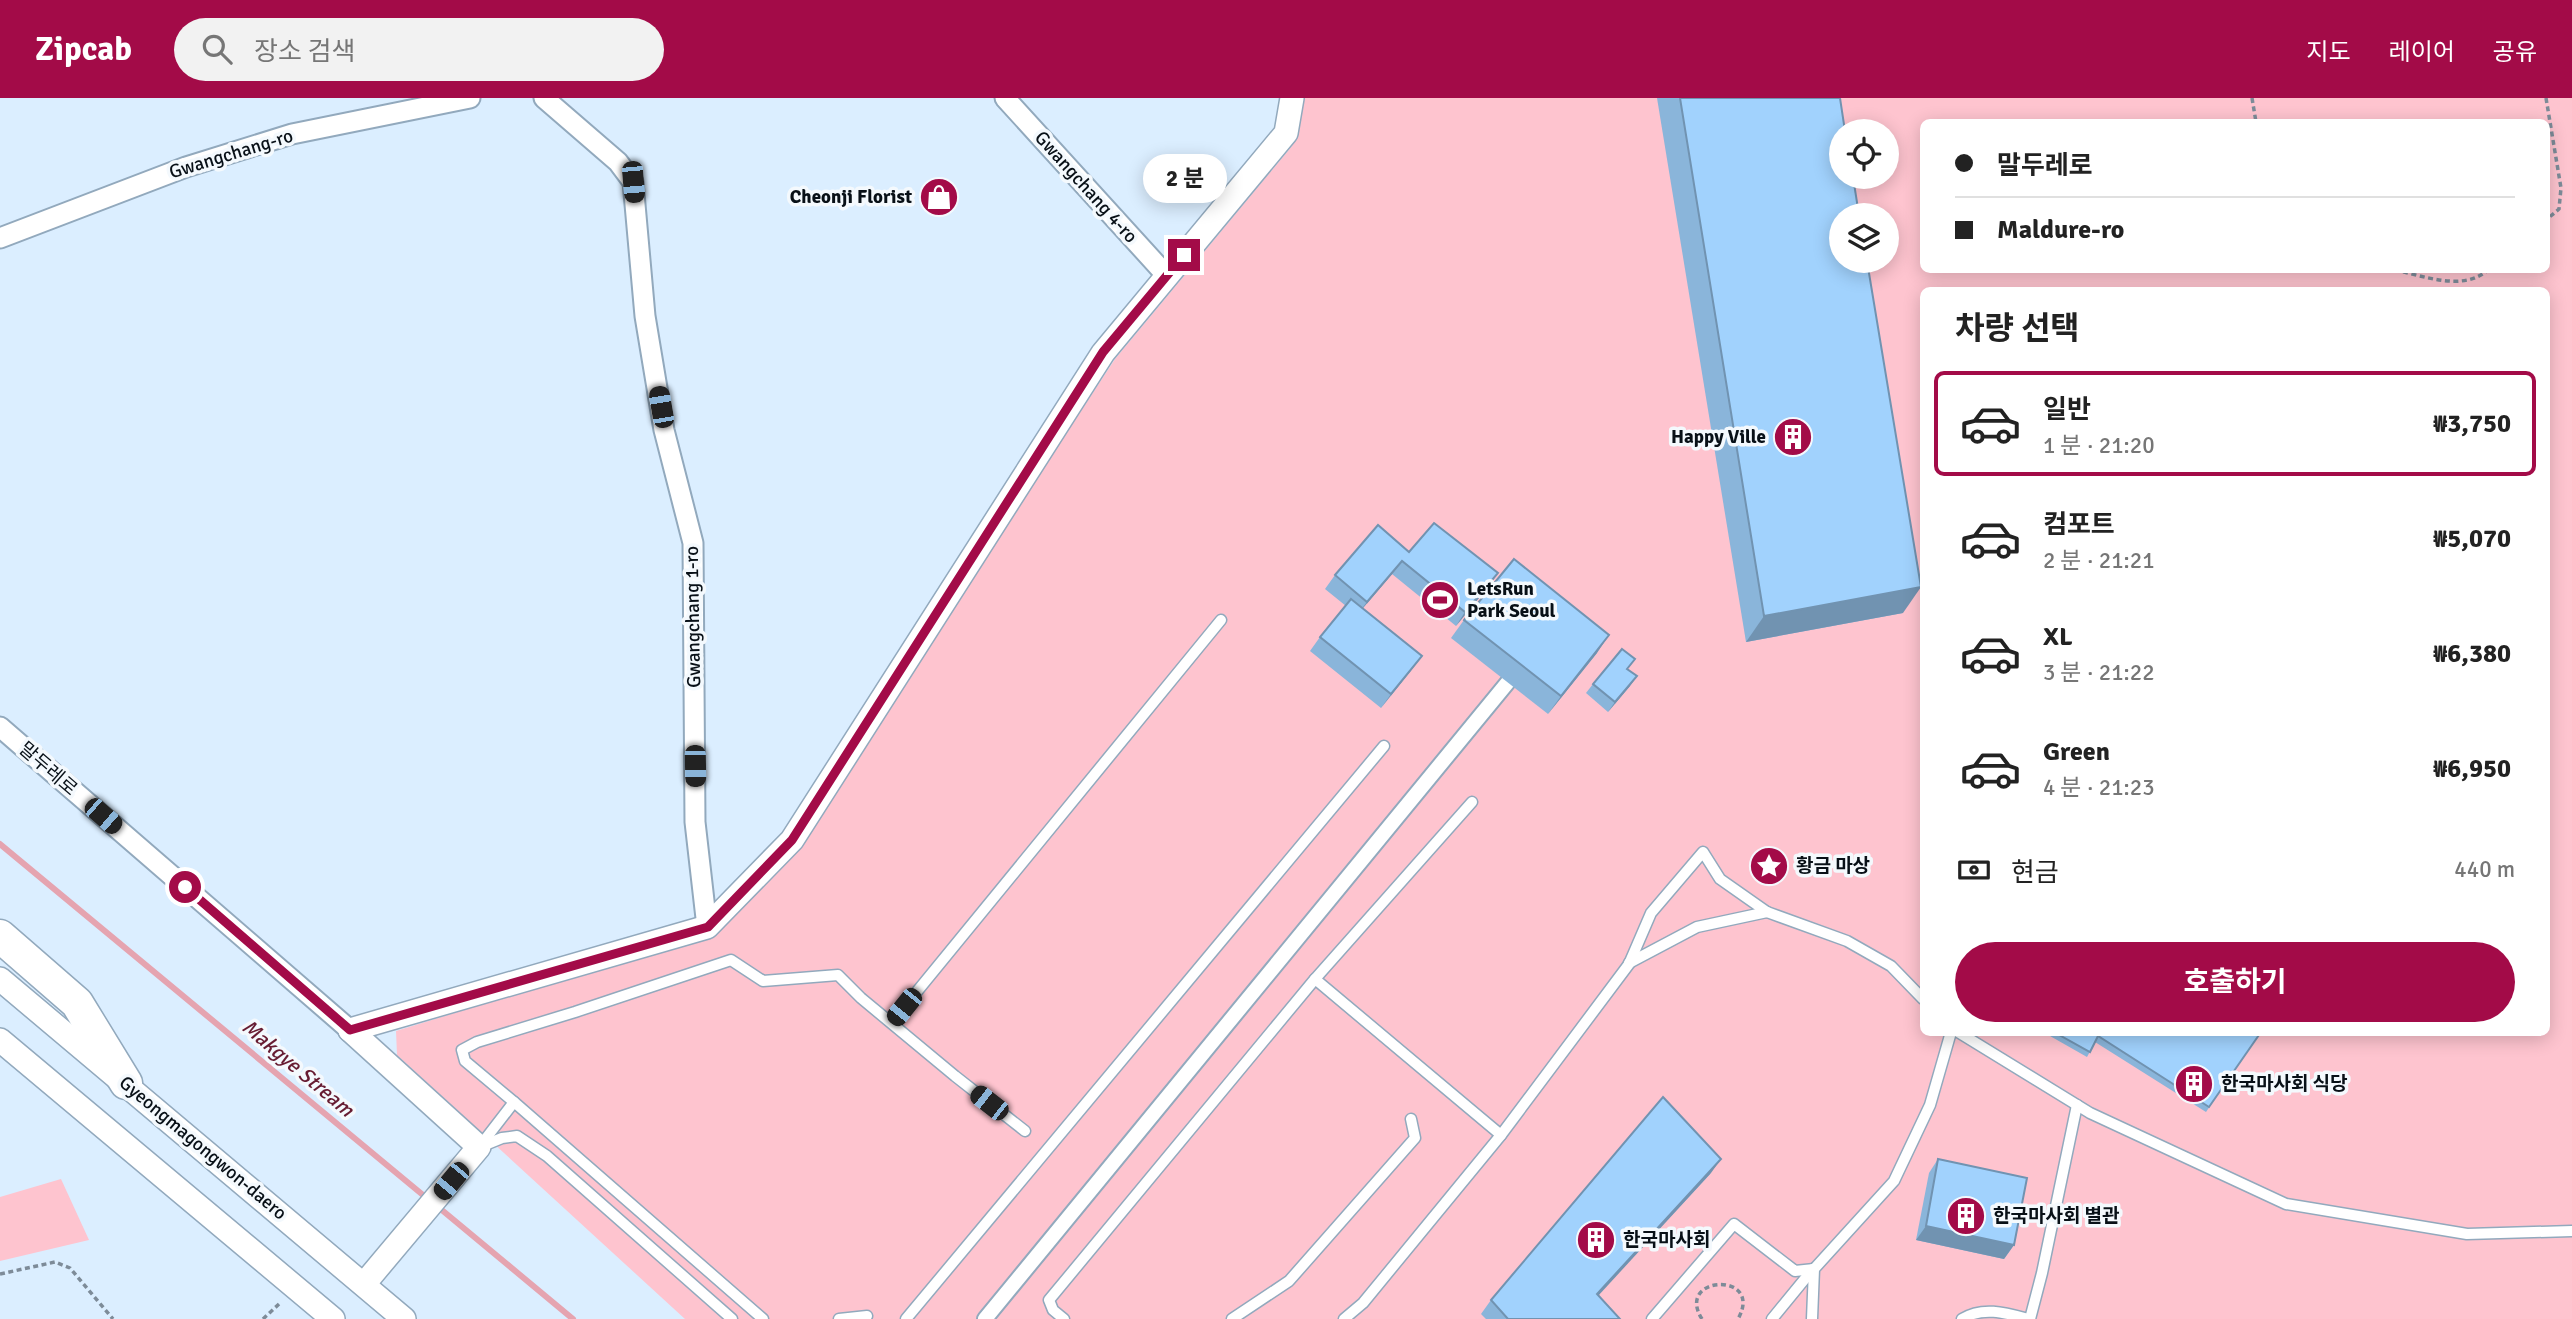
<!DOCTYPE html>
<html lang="ko">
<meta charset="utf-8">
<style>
body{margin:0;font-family:Signika,"Noto Sans KR",sans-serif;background:#f2f2f2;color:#222;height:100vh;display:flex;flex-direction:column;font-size:26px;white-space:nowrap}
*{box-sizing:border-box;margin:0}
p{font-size:23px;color:#767676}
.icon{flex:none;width:38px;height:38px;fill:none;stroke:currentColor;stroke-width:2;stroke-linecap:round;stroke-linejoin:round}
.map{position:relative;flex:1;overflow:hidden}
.details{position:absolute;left:1920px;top:189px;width:630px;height:749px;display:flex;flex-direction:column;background:#fff;border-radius:10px;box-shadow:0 4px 18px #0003}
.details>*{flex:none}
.guide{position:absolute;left:1920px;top:21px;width:630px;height:154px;border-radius:10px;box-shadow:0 4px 18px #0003;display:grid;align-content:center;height:154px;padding:0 35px;background:#fff}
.buttons{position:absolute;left:1829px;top:21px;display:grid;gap:14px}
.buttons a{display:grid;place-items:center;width:70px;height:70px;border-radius:50%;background:#fff;box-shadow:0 4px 18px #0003;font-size:35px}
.end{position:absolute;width:32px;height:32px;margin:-16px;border:9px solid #a30b48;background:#fff;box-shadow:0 0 0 4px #fff}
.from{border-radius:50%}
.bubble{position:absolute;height:49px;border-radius:24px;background:#fff;box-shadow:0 4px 18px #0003;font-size:23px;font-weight:700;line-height:49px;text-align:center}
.car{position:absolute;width:21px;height:42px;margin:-21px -10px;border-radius:9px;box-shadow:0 0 5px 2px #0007;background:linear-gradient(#222 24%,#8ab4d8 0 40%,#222 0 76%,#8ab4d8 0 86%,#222 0)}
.guide b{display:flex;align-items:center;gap:24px;height:66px;font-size:26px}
.guide b+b{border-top:2px solid #e0e0e0}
.guide i{width:18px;height:18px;background:#222}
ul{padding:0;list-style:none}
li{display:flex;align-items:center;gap:21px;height:105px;margin:0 14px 10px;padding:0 21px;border:4px solid transparent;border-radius:10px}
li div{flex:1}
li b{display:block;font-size:26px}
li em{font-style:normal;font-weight:700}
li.selected{border-color:#a30b48}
li>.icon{width:63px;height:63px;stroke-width:1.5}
h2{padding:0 35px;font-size:32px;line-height:84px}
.pay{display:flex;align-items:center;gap:18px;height:77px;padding:0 35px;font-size:26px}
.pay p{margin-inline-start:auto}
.primary-button{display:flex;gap:14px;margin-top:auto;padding:14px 35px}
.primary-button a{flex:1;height:80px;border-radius:42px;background:#a30b48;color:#fff;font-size:28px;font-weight:700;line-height:80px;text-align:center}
header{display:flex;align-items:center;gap:42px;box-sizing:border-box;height:98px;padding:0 35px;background:#a30b48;color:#fff}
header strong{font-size:33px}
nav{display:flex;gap:38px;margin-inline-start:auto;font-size:24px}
.search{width:490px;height:63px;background:#f2f2f2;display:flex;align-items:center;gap:18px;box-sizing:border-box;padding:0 24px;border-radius:38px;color:#767676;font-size:26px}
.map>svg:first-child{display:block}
.green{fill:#fec4cf;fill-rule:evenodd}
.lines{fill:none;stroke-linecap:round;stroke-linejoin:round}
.stream{stroke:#e5a4b0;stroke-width:6}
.service-casing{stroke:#92a9bd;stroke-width:13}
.pedestrian-casing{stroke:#92a9bd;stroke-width:18}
.minor-casing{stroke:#92a9bd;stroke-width:23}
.tertiary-casing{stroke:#92a9bd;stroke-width:26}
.trunk-casing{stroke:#92a9bd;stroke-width:35}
.path{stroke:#7d8b98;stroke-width:3.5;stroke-dasharray:5 3.5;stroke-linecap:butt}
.service{stroke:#fff;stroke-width:10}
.pedestrian{stroke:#fff;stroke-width:14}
.minor{stroke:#fff;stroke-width:19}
.tertiary{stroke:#fff;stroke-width:23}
.trunk{stroke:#fff;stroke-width:32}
.wall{fill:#8ab5da}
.shaded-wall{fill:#7193b1}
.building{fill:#a1d2fd;stroke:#7193b1;stroke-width:2}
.route{stroke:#a30b48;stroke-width:9}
.labels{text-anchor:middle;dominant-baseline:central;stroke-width:7;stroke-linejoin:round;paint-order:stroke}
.street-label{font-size:19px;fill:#081017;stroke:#f4f9fd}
.poi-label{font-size:19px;font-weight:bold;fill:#081017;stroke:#f4f9fd;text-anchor:start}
.water-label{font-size:21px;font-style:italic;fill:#671c32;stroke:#f4f9fd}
</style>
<header>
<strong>Zipcab</strong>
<div class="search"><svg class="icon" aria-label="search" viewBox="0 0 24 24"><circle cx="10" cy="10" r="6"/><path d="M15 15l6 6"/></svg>장소 검색</div>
<nav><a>지도</a><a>레이어</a><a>공유</a></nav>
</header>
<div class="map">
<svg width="2572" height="1221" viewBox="0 0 2572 1221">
<rect width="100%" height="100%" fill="#dbeeff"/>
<!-- green -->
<g class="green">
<path d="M1301,0H2572V1221H685L397,957L396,933L714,835L799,743L1115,261L1292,48ZM1923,24H2546V172H1923ZM1841,33H1886V79H1841ZM1841,117H1886V163H1841ZM1923,192H2546V934H1923Z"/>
<polygon points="61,1081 89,1142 0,1163 0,1099"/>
</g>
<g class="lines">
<!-- stream -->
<g class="stream">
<polyline points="0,746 429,1102"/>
<polyline points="437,1108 573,1221"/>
</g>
<!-- service casing -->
<g class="service-casing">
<g id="service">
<polyline points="1629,865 1697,829 1767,814"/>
<polyline points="1315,881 1501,1037"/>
<polyline points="892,924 1221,522"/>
<polyline points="1958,934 2090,1015 2286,1106 2467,1136 2572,1133"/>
<polyline points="514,1004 465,963 462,952 477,944 575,914 731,862 763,883 838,877 861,900 955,978 1025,1033"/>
<polyline points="480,1048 514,1004 763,1221"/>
<polyline points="480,1049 502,1040 517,1038 547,1058 732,1221"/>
<polyline points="839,1221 867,1218"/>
<polyline points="906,1221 1384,648"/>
<polyline points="1064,1221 1053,1212 1049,1202 1315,881 1472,704"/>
<polyline points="1232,1221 1289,1183 1415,1040 1411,1021"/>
<polyline points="1344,1221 1363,1205 1501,1037 1629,866 1651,815 1703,754 1720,781 1767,814 1847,843 1891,868 1923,901"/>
<polyline points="1652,1221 1734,1126 1795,1173 1814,1171"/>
<polyline points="1772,1221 1813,1171"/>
<polyline points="1812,1221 1814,1171 1894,1083 1930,1007 1951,934"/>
<path d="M1962,1221C1983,1208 2006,1215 2028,1221"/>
<polyline points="2030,1221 2042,1175 2077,1007"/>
</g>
</g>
<!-- pedestrian casing -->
<g class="pedestrian-casing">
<polyline id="pedestrian" points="985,1221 1508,584"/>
</g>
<!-- minor casing -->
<g class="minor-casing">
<g id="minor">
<polyline points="544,0 618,64 633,84 645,218 664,332 693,445 695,724 707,829"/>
<polyline points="1005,0 1167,178"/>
<polyline points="0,140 186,69 292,36 470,0"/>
<polyline points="0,629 350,932"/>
</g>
</g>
<!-- tertiary casing -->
<g class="tertiary-casing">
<g id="tertiary">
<polyline points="0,881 404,1221"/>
<polyline points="350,932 707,829 792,742 1103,255 1286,35 1292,0"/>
<polyline points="350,932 479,1049 364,1186"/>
<polyline points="0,942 333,1221"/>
</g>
</g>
<!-- trunk casing -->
<g class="trunk-casing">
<polyline id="trunk" points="0,838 77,905 126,985"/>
</g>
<!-- path -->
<g class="path">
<polyline points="2252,0 2256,24"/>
<polyline points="2546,0 2561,90 2559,111 2546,122"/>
<path d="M2395,172C2425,178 2462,194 2488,172"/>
<polyline points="0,1176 55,1164 70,1170 113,1221"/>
<polyline points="263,1221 279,1206"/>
<path d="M1702,1221C1674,1177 1765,1173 1738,1221"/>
</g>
<!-- service -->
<use href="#service" class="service"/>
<!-- pedestrian -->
<use href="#pedestrian" class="pedestrian"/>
<!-- minor -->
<use href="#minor" class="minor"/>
<!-- tertiary -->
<use href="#tertiary" class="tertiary"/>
<!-- trunk -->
<use href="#trunk" class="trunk"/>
</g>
<!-- wall -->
<g class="wall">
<polygon points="1657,0 1840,0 1903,515 1746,544"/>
<polygon points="1409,454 1488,489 1456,528 1392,476 1363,510 1412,571 1381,610 1310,553 1320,539 1346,508 1325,491 1335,477"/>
<polygon points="1464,522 1597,555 1548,616 1451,540"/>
<polygon points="1593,586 1630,588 1608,614 1586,595"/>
<polygon points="2043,934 2261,934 2206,1014 2095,944 2087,959"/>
<polygon points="1938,1061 2014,1147 2004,1161 1916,1142 1929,1075"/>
<polygon points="1711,1075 1598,1197 1620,1221 1486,1221 1481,1216 1491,1202"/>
</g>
<!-- shaded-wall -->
<g class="shaded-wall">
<polygon points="1402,463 1392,476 1357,517 1367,504"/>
<polygon points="1498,475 1488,489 1456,528 1465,514"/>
<polygon points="1921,489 1903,515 1746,544 1764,518"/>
<polygon points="1609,537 1597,555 1548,616 1561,598"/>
<polygon points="1422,558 1412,571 1381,610 1391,596"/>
<polygon points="1637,578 1630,588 1608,614 1615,604"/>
<polygon points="1721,1061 1711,1075 1587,1210 1597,1196"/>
<polygon points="1926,1128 2014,1147 2004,1161 1916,1142"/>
</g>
<!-- building -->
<g class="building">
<polygon points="1680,0 1840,0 1845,33 1841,33 1841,79 1853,79 1859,117 1841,117 1841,163 1867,163 1921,489 1764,518"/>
<polygon points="1434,425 1498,475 1465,514 1402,463 1367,504 1335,477 1378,427 1409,454"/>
<polygon points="1514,461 1609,537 1561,598 1464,522"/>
<polygon points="1351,501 1422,558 1391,596 1320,539"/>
<polygon points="1622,551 1635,561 1627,571 1637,578 1615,604 1593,586"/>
<polygon points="2054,934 2261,934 2209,1009 2098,938 2090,954"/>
<polygon points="1663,999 1721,1061 1597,1196 1620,1221 1508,1221 1491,1202"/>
<polygon points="1938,1061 2027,1080 2014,1147 1926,1128"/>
</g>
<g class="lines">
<!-- route -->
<polyline class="route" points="185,789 350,932 708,829 792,742 1103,254 1184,157"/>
</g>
<!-- icons -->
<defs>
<g id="shop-disc" transform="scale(2.0125)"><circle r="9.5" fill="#a30b48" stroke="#f4f9fd"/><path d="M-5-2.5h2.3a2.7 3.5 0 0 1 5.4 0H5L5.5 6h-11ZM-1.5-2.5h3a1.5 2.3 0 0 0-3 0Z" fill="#fff"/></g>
<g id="building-disc" transform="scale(2.0125)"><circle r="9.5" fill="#a30b48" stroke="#f4f9fd"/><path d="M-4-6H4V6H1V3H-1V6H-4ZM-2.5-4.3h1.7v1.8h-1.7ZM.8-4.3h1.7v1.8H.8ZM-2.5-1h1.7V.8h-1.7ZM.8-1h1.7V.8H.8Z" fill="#fff"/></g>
<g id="stadium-disc" transform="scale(2.0125)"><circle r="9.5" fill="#a30b48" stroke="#f4f9fd"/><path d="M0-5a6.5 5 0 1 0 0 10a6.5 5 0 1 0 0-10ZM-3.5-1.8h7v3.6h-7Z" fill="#fff"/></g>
<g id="sight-disc" transform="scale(2.0125)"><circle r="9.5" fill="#a30b48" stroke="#f4f9fd"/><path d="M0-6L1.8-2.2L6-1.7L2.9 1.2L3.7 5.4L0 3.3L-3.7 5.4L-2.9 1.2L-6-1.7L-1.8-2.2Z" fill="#fff"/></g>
</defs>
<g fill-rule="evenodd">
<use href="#shop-disc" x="939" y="99"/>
<use href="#building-disc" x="1793" y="339"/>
<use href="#stadium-disc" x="1440" y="502"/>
<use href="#sight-disc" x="1769" y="768"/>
<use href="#building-disc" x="2194" y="986"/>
<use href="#building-disc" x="1966" y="1118"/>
<use href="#building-disc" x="1596" y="1142"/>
</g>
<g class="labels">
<!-- street labels -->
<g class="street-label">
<text transform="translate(231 56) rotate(-17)">Gwangchang-ro</text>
<text transform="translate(1086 89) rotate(48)">Gwangchang 4-ro</text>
<text transform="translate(693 519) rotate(-91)">Gwangchang 1-ro</text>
<text transform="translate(48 671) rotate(41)">말두레로</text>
<text transform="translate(203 1050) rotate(40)">Gyeongmagongwon-daero</text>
</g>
<!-- poi labels -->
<g class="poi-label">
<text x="912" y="99" text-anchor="end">Cheonji Florist</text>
<text x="1766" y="339" text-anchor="end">Happy Ville</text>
<text x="1467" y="491">LetsRun<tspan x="1467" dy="22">Park Seoul</tspan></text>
<text x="1796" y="768">황금 마상</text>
<text x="2221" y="986">한국마사회 식당</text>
<text x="1993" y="1118">한국마사회 별관</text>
<text x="1623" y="1142">한국마사회</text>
</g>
<!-- water labels -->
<g class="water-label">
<text transform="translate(298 970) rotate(40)">Makgye Stream</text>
</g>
</g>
</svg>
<div class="buttons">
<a><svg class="icon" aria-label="locate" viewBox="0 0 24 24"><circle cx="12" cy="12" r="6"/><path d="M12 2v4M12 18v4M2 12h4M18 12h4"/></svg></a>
<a><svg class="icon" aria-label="layers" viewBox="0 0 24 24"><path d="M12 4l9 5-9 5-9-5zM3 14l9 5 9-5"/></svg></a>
</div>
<i class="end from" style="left:185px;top:789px"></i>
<i class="end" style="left:1184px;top:157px"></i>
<div class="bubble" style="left:1143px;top:56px;width:84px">2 분</div>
<i class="car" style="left:633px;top:84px;rotate:175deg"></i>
<i class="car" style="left:661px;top:309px;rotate:350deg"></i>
<i class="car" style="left:695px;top:668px;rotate:179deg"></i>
<i class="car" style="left:103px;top:718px;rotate:131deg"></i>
<i class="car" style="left:904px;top:909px;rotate:219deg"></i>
<i class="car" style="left:989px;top:1005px;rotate:308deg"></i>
<i class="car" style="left:451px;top:1083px;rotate:220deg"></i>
<div class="guide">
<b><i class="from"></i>말두레로</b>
<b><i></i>Maldure-ro</b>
</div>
<section class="details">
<h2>차량 선택</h2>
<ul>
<li class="selected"><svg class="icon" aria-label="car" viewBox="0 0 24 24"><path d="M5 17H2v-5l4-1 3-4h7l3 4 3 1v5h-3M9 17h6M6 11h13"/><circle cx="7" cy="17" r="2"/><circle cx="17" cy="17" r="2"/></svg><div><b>일반</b><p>1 분 · 21:20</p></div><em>₩3,750</em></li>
<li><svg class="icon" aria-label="car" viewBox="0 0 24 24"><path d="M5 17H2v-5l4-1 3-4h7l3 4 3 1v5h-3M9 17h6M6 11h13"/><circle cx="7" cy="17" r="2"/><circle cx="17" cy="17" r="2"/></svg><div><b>컴포트</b><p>2 분 · 21:21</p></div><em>₩5,070</em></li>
<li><svg class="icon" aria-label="car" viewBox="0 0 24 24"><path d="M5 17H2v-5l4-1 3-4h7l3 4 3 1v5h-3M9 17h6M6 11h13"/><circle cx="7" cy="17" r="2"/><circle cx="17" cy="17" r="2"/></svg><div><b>XL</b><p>3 분 · 21:22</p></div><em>₩6,380</em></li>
<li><svg class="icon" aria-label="car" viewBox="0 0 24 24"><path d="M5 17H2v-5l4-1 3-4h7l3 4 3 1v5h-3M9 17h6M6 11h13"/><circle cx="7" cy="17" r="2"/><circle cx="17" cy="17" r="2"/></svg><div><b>Green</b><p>4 분 · 21:23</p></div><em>₩6,950</em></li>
</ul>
<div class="pay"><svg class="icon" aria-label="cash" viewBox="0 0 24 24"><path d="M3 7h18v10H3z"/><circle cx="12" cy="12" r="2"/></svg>현금<p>440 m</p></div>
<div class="primary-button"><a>호출하기</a></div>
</section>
</div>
